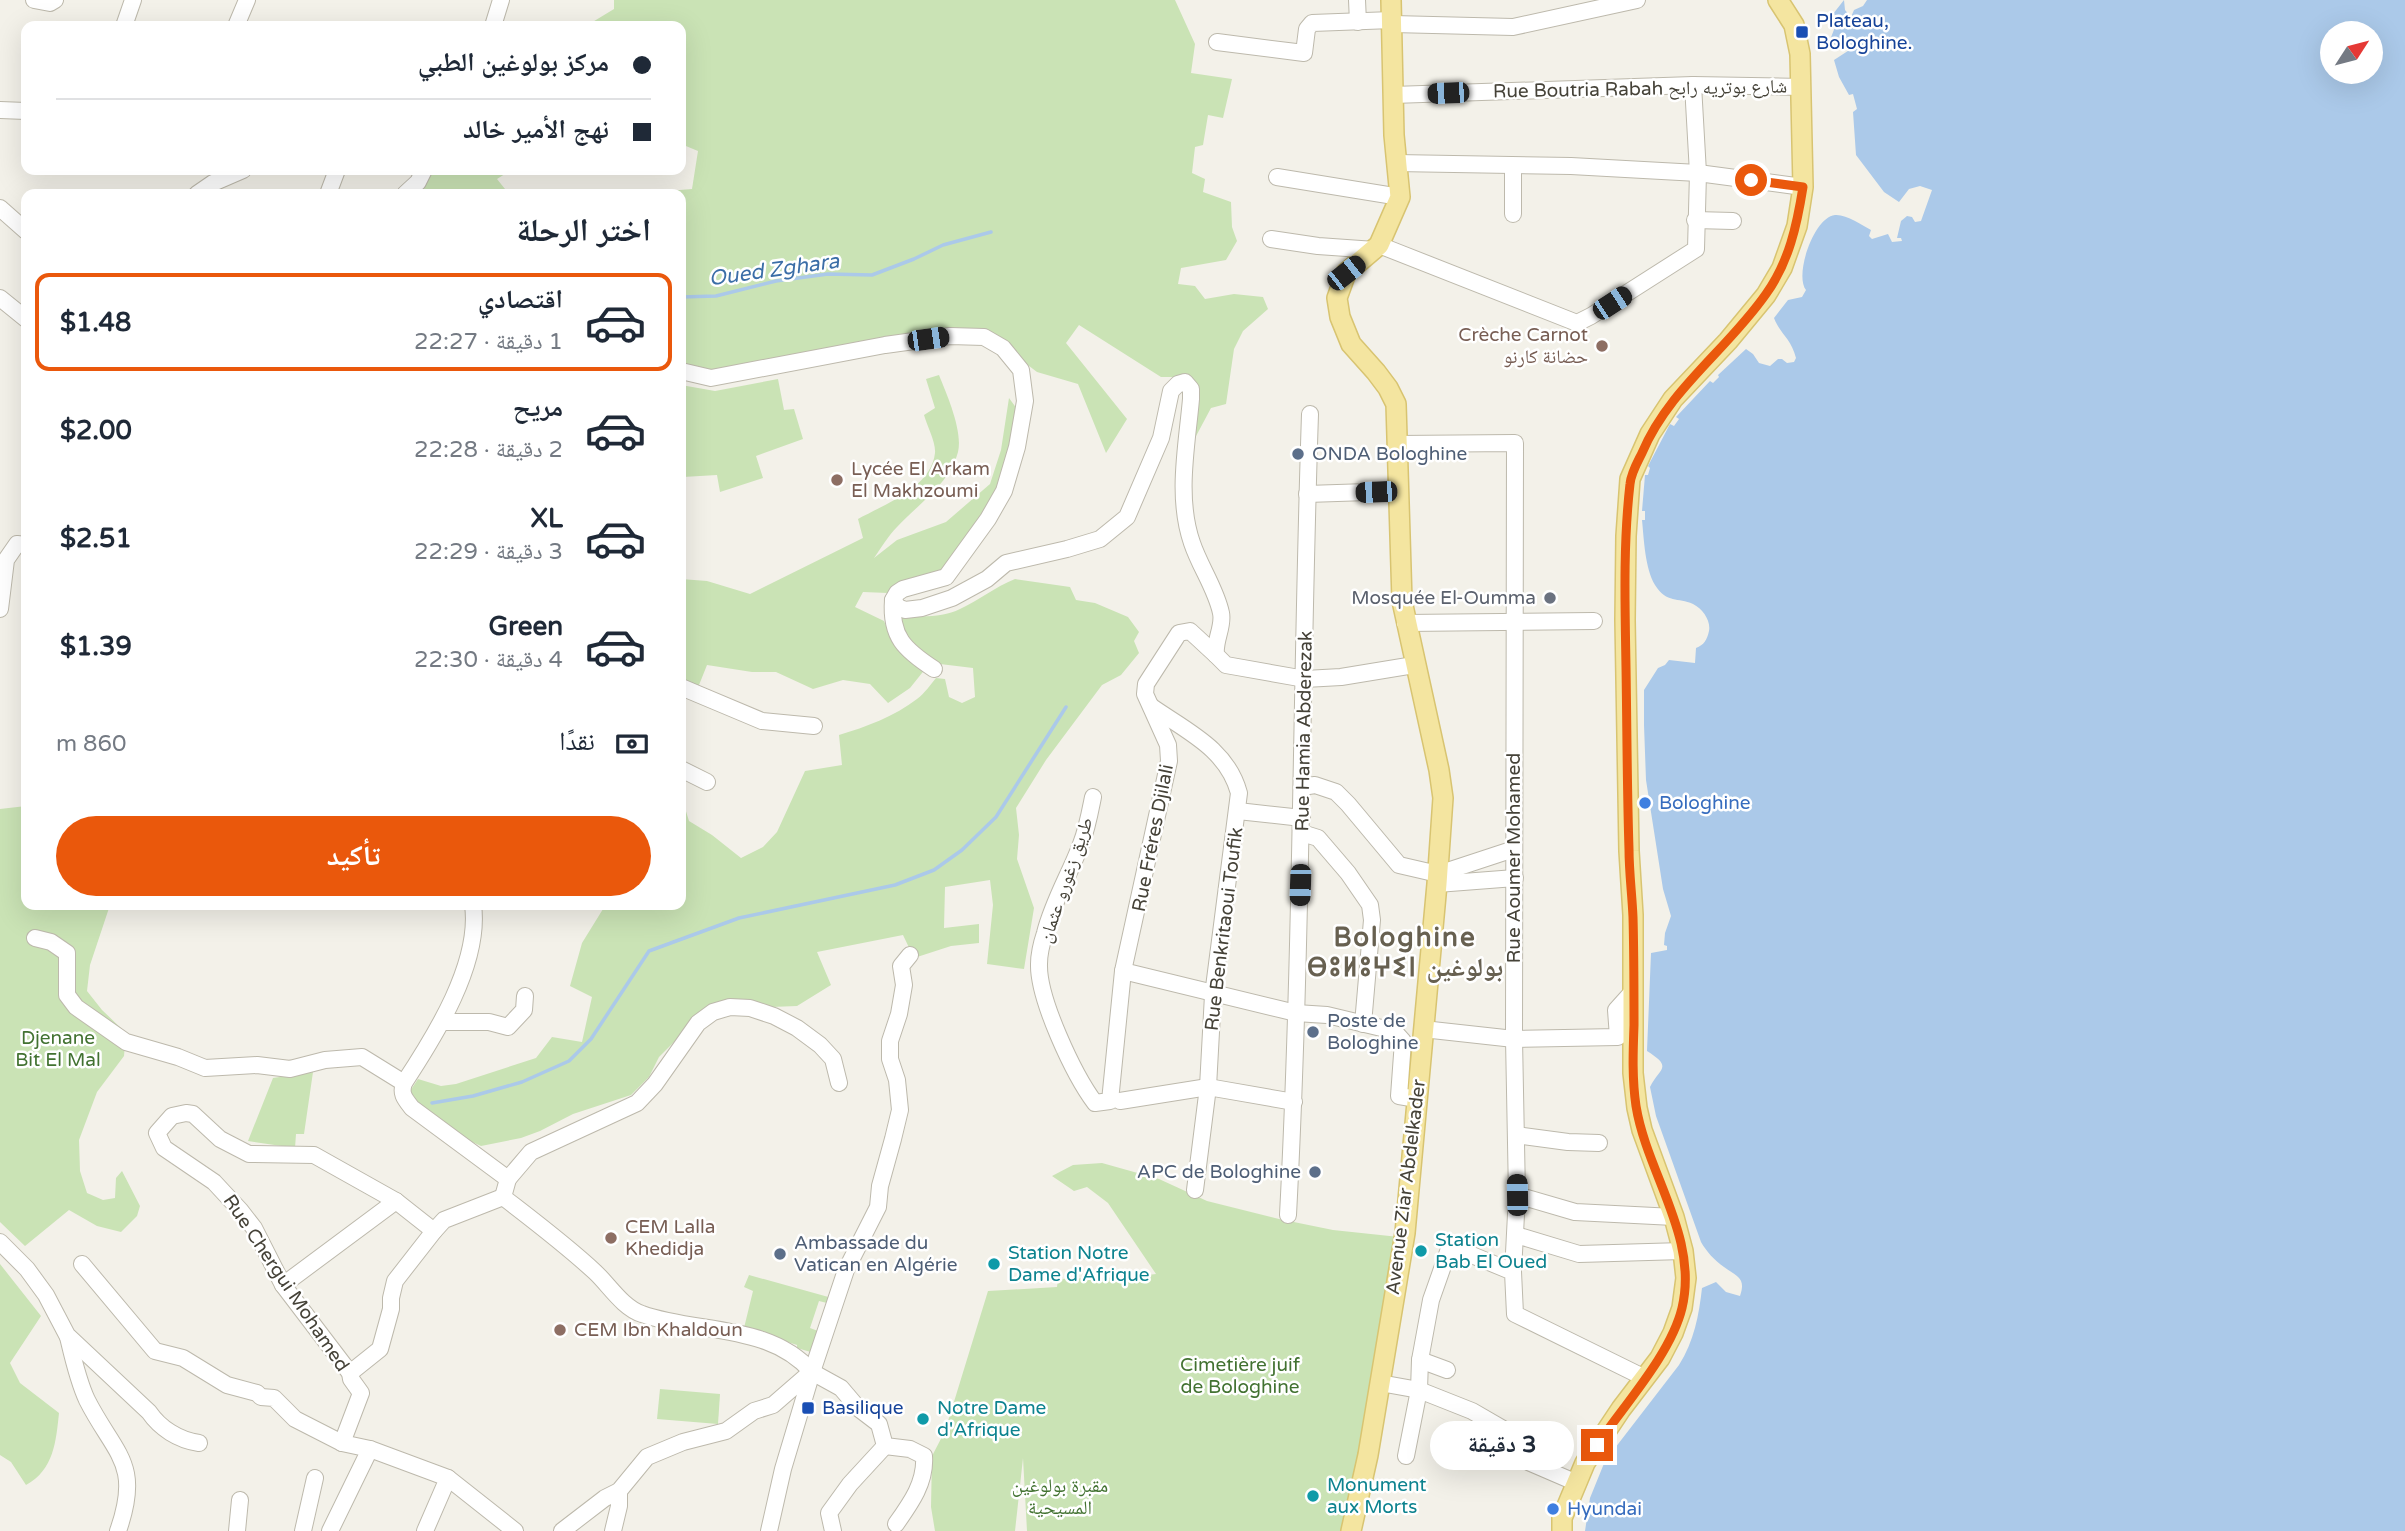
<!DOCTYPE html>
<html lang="ar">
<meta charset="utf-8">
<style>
body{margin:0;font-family:"Varela Round","Noto Naskh Arabic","Noto Sans Tifinagh",sans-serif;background:#f2f2f3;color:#1f2937;direction:rtl;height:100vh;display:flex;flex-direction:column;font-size:26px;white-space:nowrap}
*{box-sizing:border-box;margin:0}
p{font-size:23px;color:#747a83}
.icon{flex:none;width:38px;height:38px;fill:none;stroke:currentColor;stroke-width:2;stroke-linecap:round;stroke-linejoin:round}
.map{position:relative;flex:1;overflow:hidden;direction:ltr}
.sheet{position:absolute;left:21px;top:189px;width:665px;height:721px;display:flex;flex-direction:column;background:#fff;border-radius:14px;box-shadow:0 7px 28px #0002;direction:rtl}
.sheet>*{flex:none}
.guide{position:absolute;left:21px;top:21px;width:665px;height:154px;border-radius:14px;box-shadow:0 7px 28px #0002;direction:rtl;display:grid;align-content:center;height:154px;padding:0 35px;background:#fff}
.needle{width:46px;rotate:54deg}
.buttons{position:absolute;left:2320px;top:21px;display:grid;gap:14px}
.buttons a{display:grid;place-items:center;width:63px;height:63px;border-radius:50%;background:#fff;box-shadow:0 7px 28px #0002;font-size:35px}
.end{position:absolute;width:32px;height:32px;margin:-16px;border:9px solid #ea580c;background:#fff;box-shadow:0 0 0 4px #fff}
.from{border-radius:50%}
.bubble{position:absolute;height:49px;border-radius:24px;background:#fff;box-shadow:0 7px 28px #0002;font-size:23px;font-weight:700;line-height:49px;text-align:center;direction:rtl}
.car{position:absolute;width:21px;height:42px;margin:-21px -10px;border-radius:9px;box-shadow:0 0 5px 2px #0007;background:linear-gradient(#222 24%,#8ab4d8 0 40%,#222 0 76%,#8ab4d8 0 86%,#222 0)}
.guide b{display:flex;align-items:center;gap:24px;height:66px;font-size:26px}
.guide b+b{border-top:2px solid #e0e1e3}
.guide i{width:18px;height:18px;background:#1f2937}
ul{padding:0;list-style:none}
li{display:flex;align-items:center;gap:21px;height:98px;margin:0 14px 10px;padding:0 21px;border:4px solid transparent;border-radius:14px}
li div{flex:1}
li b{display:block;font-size:26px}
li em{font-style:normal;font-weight:700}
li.on{border-color:#ea580c}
li>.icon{width:63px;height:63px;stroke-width:1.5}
h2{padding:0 35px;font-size:32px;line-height:84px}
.pay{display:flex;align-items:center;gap:18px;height:77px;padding:0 35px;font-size:26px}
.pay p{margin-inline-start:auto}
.primary-button{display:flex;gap:14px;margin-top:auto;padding:14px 35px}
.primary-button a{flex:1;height:80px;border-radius:42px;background:#ea580c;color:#fff;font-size:28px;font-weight:700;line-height:80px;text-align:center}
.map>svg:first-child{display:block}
.green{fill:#cae3b5}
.water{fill:#abc9e9;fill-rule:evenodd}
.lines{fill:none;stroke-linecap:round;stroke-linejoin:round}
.stream{stroke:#abc9e9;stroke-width:3.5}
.minor-casing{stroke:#bdb9ac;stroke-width:18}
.major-casing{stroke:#d8c471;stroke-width:22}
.minor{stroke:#fff;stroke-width:16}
.major{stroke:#f4e5a0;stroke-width:19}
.route{stroke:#ea580c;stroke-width:9}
.transit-dot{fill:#1a4fb4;stroke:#fff;stroke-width:2.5}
.education-dot{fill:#8d6e63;stroke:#fff;stroke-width:2.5}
.service-dot{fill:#5c6f8a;stroke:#fff;stroke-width:2.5}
.worship-dot{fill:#6b7280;stroke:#fff;stroke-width:2.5}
.shop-dot{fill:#3f7fe0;stroke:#fff;stroke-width:2.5}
.culture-dot{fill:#0f9aa8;stroke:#fff;stroke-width:2.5}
.labels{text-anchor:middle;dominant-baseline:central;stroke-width:5;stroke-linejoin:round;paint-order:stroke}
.transit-label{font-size:19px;fill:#164399;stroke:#fff;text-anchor:start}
.street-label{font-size:19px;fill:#454238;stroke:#fff}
.education-label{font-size:19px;fill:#785e54;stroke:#fff;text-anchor:start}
.service-label{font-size:19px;fill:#4e5e75;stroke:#fff;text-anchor:start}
.worship-label{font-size:19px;fill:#5b616d;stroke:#fff;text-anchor:end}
.shop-label{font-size:19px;fill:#366cbe;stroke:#fff;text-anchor:start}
.park-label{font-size:19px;fill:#427231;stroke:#fff}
.culture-label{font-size:19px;fill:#0d838f;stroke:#fff;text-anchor:start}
.water-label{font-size:21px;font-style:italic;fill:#3b6ea7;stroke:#fff}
.district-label{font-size:26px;font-weight:bold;letter-spacing:2px;fill:#676050;stroke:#fff}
</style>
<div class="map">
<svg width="2405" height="1531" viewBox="0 0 2405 1531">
<rect width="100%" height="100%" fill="#f3f1e9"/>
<!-- green -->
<g class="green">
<polygon points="614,0 1175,0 1195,44 1191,73 1232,79 1223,118 1208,115 1203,145 1195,147 1192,173 1205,179 1203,192 1231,202 1232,227 1237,241 1226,260 1181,268 1178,284 1195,286 1205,299 1234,294 1263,297 1268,309 1243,331 1234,349 1226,404 1211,408 1195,438 1189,445 1185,377 1161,377 1079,325 1066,343 1127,419 1106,453 1078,384 1037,372 1012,353 993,335 973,328 704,371 681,367 681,194 631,194 692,189 698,151 681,144 681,26 586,26 614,9"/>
<polygon points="429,170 527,170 508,172 497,179 509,194 413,194"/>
<path d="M939,375C947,395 963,431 958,452C949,485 918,504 897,527C888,536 881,548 874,558L897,540L946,522L990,484L1001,450L1009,398L1017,409L1003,482L994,516L932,580L888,593L863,592L855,607L884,621L892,640L926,668L910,688L888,703L870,684L843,680L813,689L776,672H752L707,665L693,700L681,696V579L707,581L750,594L863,538L858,519C885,504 931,488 935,453C936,442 927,426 924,415L935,408L926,379Z"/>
<polygon points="778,379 784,410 794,409 803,439 756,456 763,478 720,492 717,475 683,477 681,483 681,385 715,391"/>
<path d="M1015,579L1070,587L1076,600L1095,603L1128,617L1139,632L1134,641L1139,653L1121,675L1102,685L1046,760L1016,808L1019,835L1017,859L1034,908L1024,969L987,964L993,905L990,880L945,887L944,928L979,924V943L951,946L914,958L903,935L817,952L831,985L797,1006L771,1007L694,1022L659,1057L649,1077L631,1095L573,1114L540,1131L521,1138L481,1146L444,1129L408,1094L418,1079L441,1086L456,1084L536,1058L552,1037L582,1042L592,997L570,986L582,943L603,909L606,905H681V795L689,821L712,835L741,858L763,847L777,832L805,771L842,765L839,735C866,727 895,716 917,699C925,693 930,685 936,678L945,679L949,697L962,703L975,697L973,668L940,664L924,658L899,629V615C919,617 942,618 960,609C979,600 995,587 1015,579Z"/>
<polygon points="26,806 26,905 110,905 90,965 87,991 102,1010 126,1033 124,1056 97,1092 79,1140 80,1171 87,1193 103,1200 115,1198 116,1178 122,1171 140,1206 137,1216 121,1232 97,1226 69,1210 25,1246 0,1222 0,809"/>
<polygon points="313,1072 304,1134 296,1134 295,1148 248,1141 273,1078"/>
<polygon points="1102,1163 1159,1179 1207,1201 1279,1219 1333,1230 1399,1237 1349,1507 1344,1514 1346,1531 1027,1531 1023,1458 1015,1531 935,1531 931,1507 932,1456 945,1431 988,1291 1057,1287 1058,1279 1131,1277 1156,1274 1108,1203 1087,1187 1074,1191 1052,1176 1073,1165"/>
<path d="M0,1264L41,1316L10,1363L20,1383L59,1413C56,1441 54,1470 26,1485L11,1462L0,1455Z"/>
<polygon points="749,1275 832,1298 827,1303 819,1301 810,1328 818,1331 814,1353 797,1348 797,1345 744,1328 753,1291 744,1287"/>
<polygon points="660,1389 720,1394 718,1424 657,1419"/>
</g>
<!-- water -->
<path class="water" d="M1844,0L1845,10L1851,17L1854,10L1863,6L1867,0H2405V1531H1585L1590,1498L1605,1461L1679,1365C1694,1341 1699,1315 1702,1288L1716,1282L1726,1292L1740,1296C1746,1278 1738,1277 1724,1267C1715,1261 1706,1251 1701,1242L1656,1116L1650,1087C1659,1068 1674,1068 1647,1051L1651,953L1667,950V946L1664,945L1665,933L1671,916L1663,889L1646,780L1644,725V690L1658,668L1665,665L1669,660L1695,663L1696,648C1704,645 1707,640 1709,631C1711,621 1703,609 1693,604C1678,597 1667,604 1655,585C1645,568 1644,540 1642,520H1645V511H1642L1645,475H1648L1650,468L1648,466L1670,424L1674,426L1679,419L1676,417L1710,381L1713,383L1719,377L1718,375L1746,349L1753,354L1759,363L1770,366L1778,359H1782L1787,363L1794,362L1796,358C1791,338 1780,334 1774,318L1788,300L1802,297L1806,290C1794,275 1814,217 1835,215C1846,214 1862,225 1871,230L1869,236L1872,239L1888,234L1892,242L1902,241L1901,238H1897L1901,221L1907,216L1912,217L1915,222L1921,221L1932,190L1920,186L1909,189L1899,202L1884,192L1856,155L1853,112L1857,109L1853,94L1849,95L1839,77L1834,60L1854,47L1849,43L1837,47L1830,40L1835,27L1833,14ZM2333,33H2371V72H2333Z"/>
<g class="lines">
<!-- stream -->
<g class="stream">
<polyline points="681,297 716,296 776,281 828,274 872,275 914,259 943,245 991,232"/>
<polyline points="432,1103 473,1096 522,1082 569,1061 591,1039 649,951 739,918 895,885 934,870 962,850 996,817 1066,707"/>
</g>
<!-- minor casing -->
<g class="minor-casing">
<g id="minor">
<polyline points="34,0 50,3 55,0"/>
<polyline points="1357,0 1358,22"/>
<polyline points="1393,24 1513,27 1637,0"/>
<polyline points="124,26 133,0"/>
<polyline points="236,26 247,0"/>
<polyline points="493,26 501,0"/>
<polyline points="1217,42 1304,53 1307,29 1312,23 1392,20"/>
<polyline points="1393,95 1693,85 1802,87"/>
<polyline points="0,110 26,111"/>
<polyline points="1396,163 1571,166 1698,173 1803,187"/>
<polyline points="1513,167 1513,214"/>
<polyline points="1277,177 1400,197"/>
<polyline points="197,194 213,183 243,170"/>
<polyline points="328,194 337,170"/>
<polyline points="405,194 418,182 424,170"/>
<polyline points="0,208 26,231"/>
<polyline points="1695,220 1733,221"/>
<polyline points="1271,239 1318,246 1375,250"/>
<polyline points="1379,245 1577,323 1591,316 1696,249 1698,173 1693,85"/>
<polyline points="0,298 26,319"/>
<path d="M681,371L711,378L885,345L950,336L984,337L1003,348L1021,370L1025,401L1017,447L1004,491L988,519L946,577L903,589L897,593L893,600L898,607L905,610L922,608L952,598L987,579L1006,563L1067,549L1100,539L1127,517L1161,438L1171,391L1178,384L1185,382L1191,389V399C1187,445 1176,497 1192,543C1200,567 1216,589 1221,613C1224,626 1214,641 1216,655L1226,665L1305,679L1341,677L1414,665"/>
<polyline points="1398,444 1515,443 1514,1039 1517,1195 1513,1272"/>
<polyline points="1307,494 1398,491"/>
<path d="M893,600C890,637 905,650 934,669"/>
<polyline points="0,609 6,560 17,544 26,545"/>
<polyline points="1405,623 1594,621"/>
<polyline points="681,687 762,721 814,726"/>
<path d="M1152,707C1188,732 1227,749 1239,793L1213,995L1208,1087L1195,1190"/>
<polyline points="681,769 707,782"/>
<polyline points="1302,787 1315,785 1336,792 1348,804 1399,865 1438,874 1514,849"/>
<path d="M1093,797C1090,812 1087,829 1081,844C1070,874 1053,901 1045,933C1042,942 1039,954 1039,964C1038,999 1074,1075 1095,1103L1110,1101L1123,971L1169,761L1168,745L1145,694L1146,684L1179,633L1190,631L1216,655"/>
<polyline points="1238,811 1302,818"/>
<polyline points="1302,833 1318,838 1348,873 1370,905 1372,920 1363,1024"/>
<polyline points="1437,884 1515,878"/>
<path d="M473,905C481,963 435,1036 404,1083C400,1094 405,1099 412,1108L508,1179L503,1197C534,1221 566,1245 595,1272C609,1285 623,1308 642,1314C698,1334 769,1323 812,1372L783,1469L769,1531"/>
<polyline points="35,938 51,942 67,953 67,995 76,1007 126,1042 178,1057 205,1068 257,1065 290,1069 325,1060 362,1057 404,1083"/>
<polyline points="1123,971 1296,1013 1327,1015 1394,1031 1403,1041 1399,1096 1417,1099"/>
<polyline points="442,1022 489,1022 508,1027 524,1010 525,996"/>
<polyline points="1423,1029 1514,1039 1618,1037 1616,1010 1634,990"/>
<polyline points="1120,1101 1208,1087 1294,1102"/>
<polyline points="1516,1135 1568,1142 1599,1143"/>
<polyline points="508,1179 531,1152 637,1103 655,1084 698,1023 713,1012 730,1007 750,1008 774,1016 797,1028 820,1045 833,1059 839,1083"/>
<polyline points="1517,1195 1575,1212 1674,1217"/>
<path d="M1288,1215C1302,948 1301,681 1310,414"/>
<polyline points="1516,1235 1579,1254 1683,1251"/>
<path d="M0,1242L27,1269L46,1295L67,1335L149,1412C160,1428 178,1440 199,1443"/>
<polyline points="82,1264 155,1351 183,1358 227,1385 257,1393 261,1397 274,1398 295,1419 342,1443 370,1449 448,1478 515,1531"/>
<polyline points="283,1285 396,1201"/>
<path d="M68,1337C73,1358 78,1381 87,1400C115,1455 142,1463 118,1531"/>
<polyline points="1420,1360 1447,1370"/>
<polyline points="812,1372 846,1270 878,1207 880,1186 893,1139 900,1110 897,1080 890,1059 890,1041 899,1014 904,985 901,966 910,955"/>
<path d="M812,1372L841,1388L858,1408L879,1424L885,1446L910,1449L924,1456C926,1482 911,1503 896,1524"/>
<polyline points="350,1373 380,1349 391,1309 391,1298 395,1281 434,1231 444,1220 503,1197"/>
<polyline points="1380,1383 1419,1390 1472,1411 1529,1444 1526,1461 1577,1483"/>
<polyline points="342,1443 361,1393 351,1379 350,1373 283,1285 254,1228 240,1210 214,1182 164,1148 157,1133 172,1116 186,1113 193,1114 220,1139 249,1154 314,1155 396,1201 434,1231"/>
<polyline points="1406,1456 1419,1390 1420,1360 1431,1300 1450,1246 1513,1272 1515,1314 1645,1378"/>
<polyline points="237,1531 240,1500"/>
<polyline points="303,1531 315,1478"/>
<polyline points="330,1531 370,1449"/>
<polyline points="425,1531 448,1478"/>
<polyline points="562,1531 605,1498 619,1491 647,1457 683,1442 726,1431 754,1411 773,1405 811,1372"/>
<polyline points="613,1531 619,1506 619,1491"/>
<polyline points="833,1531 829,1513 850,1484 885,1446"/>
</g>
</g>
<!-- major casing -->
<g class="major-casing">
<g id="major">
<polyline points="1351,1531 1368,1455 1405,1233 1437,884 1443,798 1439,770 1402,601 1396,404 1388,388 1376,372 1351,344 1340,317 1337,298 1346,273 1379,245 1400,197 1394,135 1391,0"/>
<polyline points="1562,1531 1562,1518 1585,1463 1621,1409 1660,1358 1673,1333 1682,1308 1686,1278 1683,1251 1674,1217 1642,1130 1637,1108 1633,1073 1633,915 1629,851 1625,620 1626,536 1630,479 1650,434 1673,399 1728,341 1766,295 1782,268 1797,226 1803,187 1800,54 1794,25 1778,0"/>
</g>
</g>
<!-- minor -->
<use href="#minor" class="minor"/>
<!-- major -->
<use href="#major" class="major"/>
</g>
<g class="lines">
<!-- route -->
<path class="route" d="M1597,1445C1624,1405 1671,1354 1682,1308C1699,1237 1647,1174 1636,1106C1632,1079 1633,1052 1634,1025C1634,989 1634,953 1633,917C1632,894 1629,872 1629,849C1627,788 1627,728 1626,667C1625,606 1623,545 1630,484C1631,473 1637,463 1642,453C1669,389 1727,350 1766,294C1789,262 1797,225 1803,187L1751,180"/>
</g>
<!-- markers -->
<g class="transit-dot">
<rect x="1795" y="25" width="14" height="14" rx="3.5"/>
<rect x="801" y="1401" width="14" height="14" rx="3.5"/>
</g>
<g class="education-dot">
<circle cx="1602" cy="346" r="7"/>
<circle cx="837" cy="480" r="7"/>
<circle cx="611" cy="1238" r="7"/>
<circle cx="560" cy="1330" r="7"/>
</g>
<g class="service-dot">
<circle cx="1298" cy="454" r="7"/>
<circle cx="1313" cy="1032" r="7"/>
<circle cx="1315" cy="1172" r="7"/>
<circle cx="780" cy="1254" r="7"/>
</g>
<circle class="worship-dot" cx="1550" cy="598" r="7"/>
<g class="shop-dot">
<circle cx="1645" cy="803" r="7"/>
<circle cx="1553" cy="1509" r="7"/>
</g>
<g class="culture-dot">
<circle cx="1421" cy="1251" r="7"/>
<circle cx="994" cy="1264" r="7"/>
<circle cx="923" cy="1419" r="7"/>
<circle cx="1313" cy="1496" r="7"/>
</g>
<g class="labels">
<!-- transit labels -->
<g class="transit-label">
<text x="1816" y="21">Plateau,<tspan x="1816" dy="22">Bologhine.</tspan></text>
<text x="822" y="1408">Basilique</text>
</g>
<!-- street labels -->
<g class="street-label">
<text transform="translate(1640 89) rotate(-1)">Rue Boutria Rabah شارع بوتريه رابح</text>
<text transform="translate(1304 731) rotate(-89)">Rue Hamia Abderezak</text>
<text transform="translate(1153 838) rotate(-79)">Rue Fréres Djilali</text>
<text transform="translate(1514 858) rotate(-90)">Rue Aoumer Mohamed</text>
<text transform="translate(1066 880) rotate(-71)">طريق زغورو عثمان</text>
<text transform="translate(1224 929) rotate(-83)">Rue Benkritaoui Toufik</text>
<text transform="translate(1406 1187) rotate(-83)">Avenue Ziar Abdelkader</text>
<text transform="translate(286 1283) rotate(56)">Rue Chergui Mohamed</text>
</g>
<!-- education labels -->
<g class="education-label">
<text x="1588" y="335" text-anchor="end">Crèche Carnot<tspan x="1588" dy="22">حضانة كارنو</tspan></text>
<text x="851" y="469">Lycée El Arkam<tspan x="851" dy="22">El Makhzoumi</tspan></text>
<text x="625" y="1227">CEM Lalla<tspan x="625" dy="22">Khedidja</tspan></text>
<text x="574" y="1330">CEM Ibn Khaldoun</text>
</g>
<!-- service labels -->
<g class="service-label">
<text x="1312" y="454">ONDA Bologhine</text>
<text x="1327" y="1021">Poste de<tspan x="1327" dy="22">Bologhine</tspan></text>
<text x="1301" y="1172" text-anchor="end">APC de Bologhine</text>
<text x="794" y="1243">Ambassade du<tspan x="794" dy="22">Vatican en Algérie</tspan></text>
</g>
<!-- worship labels -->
<g class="worship-label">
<text x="1536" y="598">Mosquée El-Oumma</text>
</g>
<!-- shop labels -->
<g class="shop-label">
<text x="1659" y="803">Bologhine</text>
<text x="1567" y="1509">Hyundai</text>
</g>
<!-- park labels -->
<g class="park-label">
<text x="58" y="1038">Djenane<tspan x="58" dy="22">Bit El Mal</tspan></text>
<text x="1240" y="1365">Cimetière juif<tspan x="1240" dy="22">de Bologhine</tspan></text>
<text x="1060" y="1486">مقبرة بولوغين<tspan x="1060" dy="22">المسيحية</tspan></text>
</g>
<!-- culture labels -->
<g class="culture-label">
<text x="1435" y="1240">Station<tspan x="1435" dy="22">Bab El Oued</tspan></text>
<text x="1008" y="1253">Station Notre<tspan x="1008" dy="22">Dame d'Afrique</tspan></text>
<text x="937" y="1408">Notre Dame<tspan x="937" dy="22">d'Afrique</tspan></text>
<text x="1327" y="1485">Monument<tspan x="1327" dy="22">aux Morts</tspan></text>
</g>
<!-- water labels -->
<g class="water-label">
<text transform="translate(774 270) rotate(-8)">Oued Zghara</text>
</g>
<!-- district labels -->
<g class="district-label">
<text x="1405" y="937">Bologhine<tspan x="1405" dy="30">ⴱⵓⵍⵓⵖⵉⵏ بولوغين</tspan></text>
</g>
</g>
</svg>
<div class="buttons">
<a><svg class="needle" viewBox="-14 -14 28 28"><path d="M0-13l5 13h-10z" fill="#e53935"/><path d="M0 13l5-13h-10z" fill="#747a83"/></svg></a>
</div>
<i class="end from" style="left:1751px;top:180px"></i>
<i class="end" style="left:1597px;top:1445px"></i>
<div class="bubble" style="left:1430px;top:1421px;width:144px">3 دقيقة</div>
<i class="car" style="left:1448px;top:93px;rotate:268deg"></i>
<i class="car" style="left:1346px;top:273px;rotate:52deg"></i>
<i class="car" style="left:1612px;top:303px;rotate:57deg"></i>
<i class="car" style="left:928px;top:339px;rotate:82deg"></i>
<i class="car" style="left:1376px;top:492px;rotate:268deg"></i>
<i class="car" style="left:1300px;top:885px;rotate:182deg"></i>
<i class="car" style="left:1517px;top:1195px;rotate:359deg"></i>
<div class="guide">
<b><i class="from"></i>مركز بولوغين الطبي</b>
<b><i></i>نهج الأمير خالد</b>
</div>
<section class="sheet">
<h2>اختر الرحلة</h2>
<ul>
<li class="on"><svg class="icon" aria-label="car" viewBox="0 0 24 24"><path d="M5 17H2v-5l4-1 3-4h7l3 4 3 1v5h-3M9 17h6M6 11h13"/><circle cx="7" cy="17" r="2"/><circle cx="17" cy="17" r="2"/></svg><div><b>اقتصادي</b><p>1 دقيقة · 22:27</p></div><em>$1.48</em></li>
<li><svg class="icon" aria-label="car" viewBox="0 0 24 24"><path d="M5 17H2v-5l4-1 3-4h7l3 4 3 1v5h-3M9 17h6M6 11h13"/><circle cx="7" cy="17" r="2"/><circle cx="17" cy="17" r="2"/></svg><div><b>مريح</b><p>2 دقيقة · 22:28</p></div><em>$2.00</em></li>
<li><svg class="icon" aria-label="car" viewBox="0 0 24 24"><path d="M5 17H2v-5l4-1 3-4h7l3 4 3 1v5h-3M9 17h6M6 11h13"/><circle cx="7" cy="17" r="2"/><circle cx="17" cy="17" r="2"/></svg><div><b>XL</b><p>3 دقيقة · 22:29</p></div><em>$2.51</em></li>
<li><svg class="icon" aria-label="car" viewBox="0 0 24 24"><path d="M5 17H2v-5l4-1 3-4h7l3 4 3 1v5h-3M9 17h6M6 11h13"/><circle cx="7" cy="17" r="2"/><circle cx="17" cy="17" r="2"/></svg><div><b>Green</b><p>4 دقيقة · 22:30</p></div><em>$1.39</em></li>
</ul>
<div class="pay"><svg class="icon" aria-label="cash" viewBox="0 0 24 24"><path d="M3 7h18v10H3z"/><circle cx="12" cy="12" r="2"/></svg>نقدًا<p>860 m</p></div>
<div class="primary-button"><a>تأكيد</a></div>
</section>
</div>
